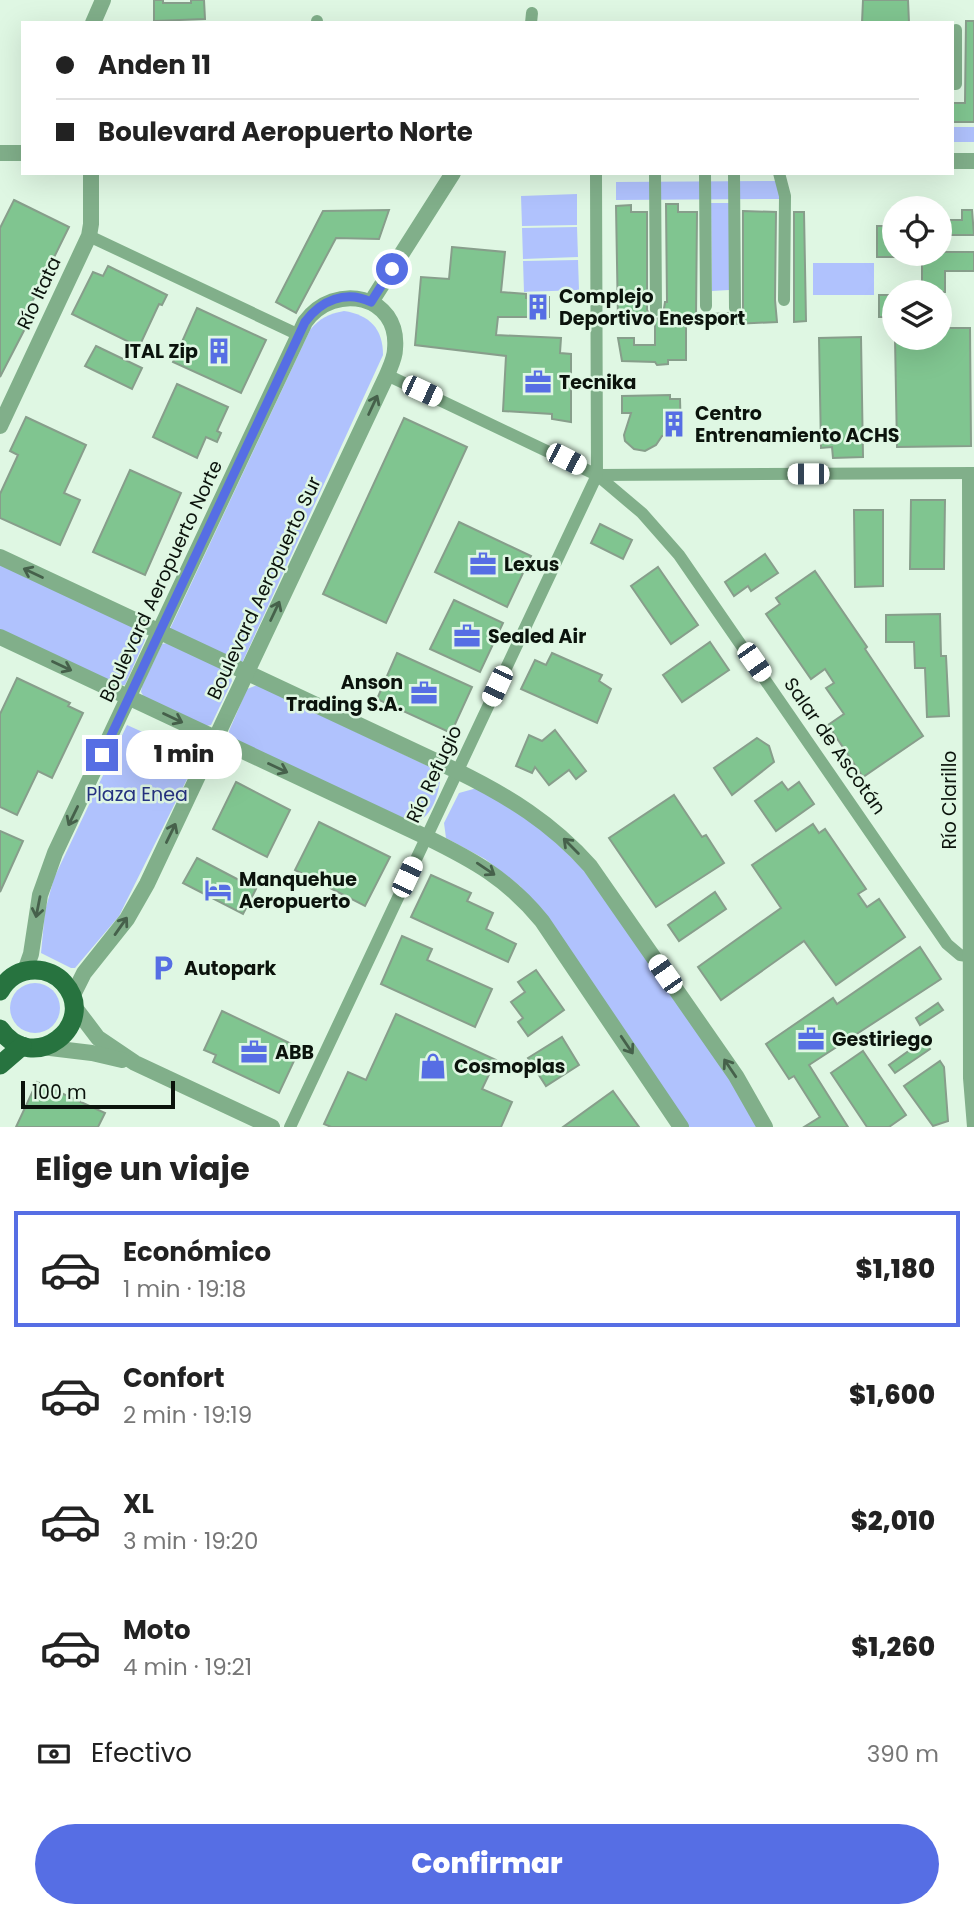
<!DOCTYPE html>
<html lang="es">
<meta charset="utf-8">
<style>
body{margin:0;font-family:Poppins,sans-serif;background:#f2f2f2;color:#222;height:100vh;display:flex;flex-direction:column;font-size:26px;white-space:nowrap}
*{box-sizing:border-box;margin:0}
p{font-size:23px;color:#767676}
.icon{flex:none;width:38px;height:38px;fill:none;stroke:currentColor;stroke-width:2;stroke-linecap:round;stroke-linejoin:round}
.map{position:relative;height:1127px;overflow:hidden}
.sheet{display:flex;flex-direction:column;background:#fff;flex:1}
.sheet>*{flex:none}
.banner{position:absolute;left:21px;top:21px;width:933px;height:154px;border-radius:0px;box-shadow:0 7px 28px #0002;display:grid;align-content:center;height:154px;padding:0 35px;background:#fff}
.tools{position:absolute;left:882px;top:196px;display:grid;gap:14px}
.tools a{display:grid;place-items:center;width:70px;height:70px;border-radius:50%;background:#fff;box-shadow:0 7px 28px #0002;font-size:35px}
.scale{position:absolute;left:21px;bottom:18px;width:154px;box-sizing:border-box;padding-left:7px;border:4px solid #0b130c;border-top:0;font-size:19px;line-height:24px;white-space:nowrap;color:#0b130c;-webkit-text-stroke:5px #dff7e3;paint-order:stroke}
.end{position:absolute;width:32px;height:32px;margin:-16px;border:9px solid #566ee4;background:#fff;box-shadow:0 0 0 4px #fff}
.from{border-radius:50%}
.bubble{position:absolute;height:49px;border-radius:24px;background:#fff;box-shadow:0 7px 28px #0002;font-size:23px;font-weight:800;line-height:49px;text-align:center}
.car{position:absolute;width:21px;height:42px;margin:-21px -10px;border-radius:9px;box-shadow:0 0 5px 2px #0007;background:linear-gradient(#fff 24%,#345 0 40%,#fff 0 76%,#345 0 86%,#fff 0)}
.banner b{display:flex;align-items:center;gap:24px;height:66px;font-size:26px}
.banner b+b{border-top:2px solid #e0e0e0}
.banner i{width:18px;height:18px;background:#222}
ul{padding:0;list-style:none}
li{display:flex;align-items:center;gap:21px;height:116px;margin:0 14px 10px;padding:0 21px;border:4px solid transparent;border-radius:0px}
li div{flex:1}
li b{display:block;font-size:26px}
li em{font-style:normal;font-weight:800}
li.current{border-color:#566ee4}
li>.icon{width:63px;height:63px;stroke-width:1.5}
h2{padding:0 35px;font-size:32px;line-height:84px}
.pay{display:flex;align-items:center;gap:18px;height:77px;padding:0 35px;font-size:26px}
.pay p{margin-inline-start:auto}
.action{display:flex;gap:14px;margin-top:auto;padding:14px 35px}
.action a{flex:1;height:80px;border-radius:42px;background:#566ee4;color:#fff;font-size:28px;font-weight:800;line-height:80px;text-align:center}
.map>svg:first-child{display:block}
.green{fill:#b0c2fd}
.building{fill:#80c590;stroke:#879e8b;stroke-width:2}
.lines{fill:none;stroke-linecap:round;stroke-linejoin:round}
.minor{stroke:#81af8a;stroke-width:12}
.tertiary{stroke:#81af8a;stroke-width:16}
.primary{stroke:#27733f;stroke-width:19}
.oneway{stroke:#46614b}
.route{stroke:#566ee4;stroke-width:9}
.labels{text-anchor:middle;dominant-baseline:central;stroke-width:5;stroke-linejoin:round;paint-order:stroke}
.street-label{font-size:19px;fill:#0b130c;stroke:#dff7e3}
.poi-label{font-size:19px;font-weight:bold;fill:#0b130c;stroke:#dff7e3;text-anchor:start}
.park-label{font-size:19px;fill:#253281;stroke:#dff7e3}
</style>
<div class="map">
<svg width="974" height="1127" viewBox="0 0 974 1127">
<rect width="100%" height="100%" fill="#dff7e3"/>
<!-- green -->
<g class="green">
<rect x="952" y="127" width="22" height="15"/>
<polygon points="779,181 779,199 616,200 616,182"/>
<polygon points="577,194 577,225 522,226 521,196"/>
<polygon points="711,203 729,203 729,290 712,291"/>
<polygon points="577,227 578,257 523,259 522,228"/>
<polygon points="578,260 579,290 524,292 523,261"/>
<rect x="813" y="263" width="61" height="32"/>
<path d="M344,311C370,315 383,329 383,355L242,663L170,629L310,330C320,318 328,314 344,311Z"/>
<polygon points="0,563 141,631 145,640 125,685 118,686 0,631"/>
<polygon points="167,643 230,672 232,681 211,725 206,726 144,697 141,692 142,686 162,644"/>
<path d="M257,685L430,767L440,781C438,797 430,819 414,823L230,738L229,731L247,689Z"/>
<polygon points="127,725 198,757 119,916 75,968 71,968 41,953 45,911 54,878"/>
<polygon points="477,788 541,828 583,869 733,1082 757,1127 688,1127 570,952 520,886 485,859 446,838 444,823 459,793"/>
<circle cx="35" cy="1008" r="25"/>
</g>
<!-- building -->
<g class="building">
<polygon points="154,0 163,0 163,3 191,3 191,0 204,0 205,19 154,21"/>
<polygon points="863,0 908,0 909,23 862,23"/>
<polygon points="966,21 974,21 974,122 952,122 952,103 965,103"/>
<polygon points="14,200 69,227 27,312 32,315 0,377 0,228"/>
<polygon points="666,204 678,204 678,212 697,212 696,319 686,319 686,360 668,360 668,364 657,365 655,362 622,361 618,338 634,338 634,345 655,345 655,322 618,320 616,206 631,205 631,212 647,212 647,310 651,317 657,319 663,315 665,302 667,302"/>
<polygon points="389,210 379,239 336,238 296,313 276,302 323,211"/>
<polygon points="962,210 972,210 974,235 940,235 940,220 962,220"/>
<polygon points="743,211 776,212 775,300 777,322 714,325 713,314 728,313 736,317 743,313"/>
<polygon points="794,212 804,212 806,321 794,322"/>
<polygon points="877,226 890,226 890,241 894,241 894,257 877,257"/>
<polygon points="452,247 505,252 501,292 526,294 526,298 549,297 549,317 498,317 496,335 561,338 560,353 571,354 571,422 552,419 552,414 503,411 506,356 415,345 421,277 449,279"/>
<polygon points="940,252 974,252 974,271 945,271 945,292 922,292 922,254"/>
<polygon points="108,266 167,295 162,305 159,304 139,347 72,314 93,272 103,276"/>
<rect x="879" y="295" width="15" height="22"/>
<polygon points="197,308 266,340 241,393 173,362"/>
<polygon points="940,328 970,328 971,446 897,447 895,338 940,338"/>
<polygon points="861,337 863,457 833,458 832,447 821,448 819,338"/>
<polygon points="96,346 142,368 132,389 85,366"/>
<polygon points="177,384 228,407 217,431 221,433 217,442 206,437 197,458 153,437"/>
<polygon points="670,395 670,399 680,399 681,436 662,436 656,445 645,451 634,449 625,441 624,435 631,413 622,413 622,396"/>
<polygon points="26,417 86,445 64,493 80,500 60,545 0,518 0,494 18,455 10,451"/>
<polygon points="404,418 467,447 386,623 323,594"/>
<polygon points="130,470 181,493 145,575 93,552"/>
<polygon points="911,500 945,500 944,569 910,569"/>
<polygon points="854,510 883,510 883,586 855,587"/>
<polygon points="459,522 531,556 507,607 435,572"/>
<polygon points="600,524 632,540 623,559 591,543"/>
<polygon points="765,554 778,573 751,591 748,586 734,596 725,582"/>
<polygon points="658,567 698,625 671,644 631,586"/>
<polygon points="815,571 867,647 865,649 923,736 863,777 828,725 844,714 826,688 834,683 825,669 811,679 766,614 780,604 776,598"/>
<polygon points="454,600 503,623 480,672 430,649"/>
<polygon points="940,614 941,656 946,656 949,716 927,717 925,668 915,668 914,642 886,642 886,615"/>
<polygon points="710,642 729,670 682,702 663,675"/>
<polygon points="397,653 472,687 451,733 377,699"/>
<polygon points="552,653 602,675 599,681 611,689 597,723 521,689 535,660 546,665"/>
<polygon points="17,678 70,703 68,706 83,713 52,778 38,771 17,815 0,807 0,714"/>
<polygon points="555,730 586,771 576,779 569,770 549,785 535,767 532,773 516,766 529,735 542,741"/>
<polygon points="757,738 769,746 774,762 732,795 714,768"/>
<polygon points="236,782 290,810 267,857 213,829"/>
<polygon points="782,782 788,790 799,782 814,804 776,831 755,801"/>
<polygon points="674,795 702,837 706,835 724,863 656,907 609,838"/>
<polygon points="319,822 390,857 365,906 295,870"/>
<polygon points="813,824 819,833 825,829 866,889 858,894 867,907 879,899 905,937 836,985 804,941 721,1000 698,967 781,908 752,865"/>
<polygon points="0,831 23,841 0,892"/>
<polygon points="197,858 256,889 243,914 183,883"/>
<polygon points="431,875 471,893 467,901 493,913 486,929 516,944 508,962 411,917"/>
<polygon points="715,892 726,909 679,941 668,925"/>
<polygon points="402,936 432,949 427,960 492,989 475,1027 381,984"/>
<polygon points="920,947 941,979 809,1065 848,1127 804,1127 820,1117 794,1076 789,1079 766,1044 833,998 837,1004"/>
<polygon points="536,970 564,1010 528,1036 518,1022 523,1018 511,1002 525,992 518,982"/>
<polygon points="938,1003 943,1010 920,1025 916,1018"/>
<polygon points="222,1011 300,1048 279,1093 213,1062 216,1055 204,1050"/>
<polygon points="396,1014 496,1060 482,1089 512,1102 501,1127 331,1127 324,1124 348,1072 366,1080"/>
<polygon points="562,1037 579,1065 546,1086 528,1058"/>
<polygon points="924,1040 930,1049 895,1073 889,1065"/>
<polygon points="863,1051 906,1115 889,1127 867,1127 831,1073"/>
<polygon points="940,1061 944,1067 948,1121 933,1126 904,1086"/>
<polygon points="37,1082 105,1113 98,1127 16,1127"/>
<polygon points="613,1091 639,1127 563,1127"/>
</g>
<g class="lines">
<!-- minor -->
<g class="minor">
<polyline points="317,23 317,21"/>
<polyline points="531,23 532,13"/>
<polyline points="952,84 956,84 956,30"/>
<polyline points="655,173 656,310"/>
<polyline points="705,173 706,306"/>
<polyline points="734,173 735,308"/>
<polyline points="779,173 785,196 784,300"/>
<polyline points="89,236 299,335"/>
<polyline points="387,375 597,475 642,513 679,555 947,944 960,955 974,957"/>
<polyline points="968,473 969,1078 973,1127"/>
<polyline points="597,475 974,473"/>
<polyline points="290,1127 597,475 596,173"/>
</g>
<!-- tertiary -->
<g class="tertiary">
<polyline points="93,23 103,0"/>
<polyline points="0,153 23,153"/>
<polyline points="952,161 974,161"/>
<polyline points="371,302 453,173"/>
<polyline points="0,426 89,236 91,224 91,173"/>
<path d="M0,557L457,771C508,796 552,823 590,866L736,1076L765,1127"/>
<path d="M0,637L426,837C473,860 508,879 542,921L681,1127"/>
<path d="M25,971L31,954L40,895L55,853L305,322C335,281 400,295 395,349C395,358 390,367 387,375L147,884L127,919L84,973L72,997"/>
<polyline points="73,1005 98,1038 135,1063 272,1127"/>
<polyline points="42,1047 92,1053 122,1060"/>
</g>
<!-- primary -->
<g class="primary">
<path d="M0,991C8,977 19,970 35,970C46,970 57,975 64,983C100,1024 33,1077 0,1029"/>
<polyline points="0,1065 22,1046"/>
</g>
</g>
<!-- one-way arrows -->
<defs><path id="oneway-shaft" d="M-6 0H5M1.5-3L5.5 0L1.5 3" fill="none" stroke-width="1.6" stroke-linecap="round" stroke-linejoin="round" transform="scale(1.75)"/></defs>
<g class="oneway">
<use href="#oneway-shaft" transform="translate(373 405) rotate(-65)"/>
<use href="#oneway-shaft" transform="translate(33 573) rotate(-155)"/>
<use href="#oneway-shaft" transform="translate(275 611) rotate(-65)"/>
<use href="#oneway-shaft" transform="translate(62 666) rotate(25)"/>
<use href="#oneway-shaft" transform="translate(173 718) rotate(25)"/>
<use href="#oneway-shaft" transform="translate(278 768) rotate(25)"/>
<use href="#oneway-shaft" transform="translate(73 816) rotate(116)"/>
<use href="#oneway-shaft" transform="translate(171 833) rotate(-64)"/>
<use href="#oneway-shaft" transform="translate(571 846) rotate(-135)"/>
<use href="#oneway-shaft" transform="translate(486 869) rotate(34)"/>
<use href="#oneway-shaft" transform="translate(38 907) rotate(101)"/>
<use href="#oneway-shaft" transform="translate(121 926) rotate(-55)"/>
<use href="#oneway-shaft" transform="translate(627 1045) rotate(56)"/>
<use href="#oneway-shaft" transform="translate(730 1068) rotate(-124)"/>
</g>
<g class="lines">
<!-- route -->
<path class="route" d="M102,755L305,322C321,300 346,290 371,302L392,269"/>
</g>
<!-- icons -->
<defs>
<g id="building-bare" transform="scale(2.1)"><path d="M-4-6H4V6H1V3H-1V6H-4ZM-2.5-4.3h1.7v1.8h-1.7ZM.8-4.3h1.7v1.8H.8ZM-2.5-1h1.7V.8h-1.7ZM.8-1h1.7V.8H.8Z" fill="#566ee4" stroke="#dff7e3" stroke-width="2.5" paint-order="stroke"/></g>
<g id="office-bare" transform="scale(2.1)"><path d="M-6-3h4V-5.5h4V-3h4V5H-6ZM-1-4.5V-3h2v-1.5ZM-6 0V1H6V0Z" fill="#566ee4" stroke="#dff7e3" stroke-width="2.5" paint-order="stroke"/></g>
<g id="hotel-bare" transform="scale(2.1)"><path d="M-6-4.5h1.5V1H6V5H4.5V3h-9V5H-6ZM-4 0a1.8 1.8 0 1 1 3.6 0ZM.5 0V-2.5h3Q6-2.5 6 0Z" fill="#566ee4" stroke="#dff7e3" stroke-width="2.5" paint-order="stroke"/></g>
<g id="parking-bare" transform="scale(2.1)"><path d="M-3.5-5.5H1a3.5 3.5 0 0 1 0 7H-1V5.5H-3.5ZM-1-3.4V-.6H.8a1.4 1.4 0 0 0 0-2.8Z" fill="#566ee4" stroke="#dff7e3" stroke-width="2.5" paint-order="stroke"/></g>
<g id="shop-bare" transform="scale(2.1)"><path d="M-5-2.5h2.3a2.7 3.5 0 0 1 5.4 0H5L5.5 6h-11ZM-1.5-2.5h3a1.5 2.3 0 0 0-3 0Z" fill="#566ee4" stroke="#dff7e3" stroke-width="2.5" paint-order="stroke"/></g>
</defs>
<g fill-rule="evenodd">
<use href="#building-bare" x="538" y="307"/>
<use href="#building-bare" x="219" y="351"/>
<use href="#office-bare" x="538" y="382"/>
<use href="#building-bare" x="674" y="424"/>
<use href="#office-bare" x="483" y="564"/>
<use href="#office-bare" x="467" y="636"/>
<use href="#office-bare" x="424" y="693"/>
<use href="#hotel-bare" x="218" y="890"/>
<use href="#parking-bare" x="163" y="968"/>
<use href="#office-bare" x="811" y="1039"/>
<use href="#office-bare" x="254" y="1052"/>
<use href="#shop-bare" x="433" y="1066"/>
</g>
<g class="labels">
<!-- street labels -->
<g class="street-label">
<text transform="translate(39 293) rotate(-65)">Río Itata</text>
<text transform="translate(161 581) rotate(-65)">Boulevard Aeropuerto Norte</text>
<text transform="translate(264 588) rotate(-65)">Boulevard Aeropuerto Sur</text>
<text transform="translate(835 746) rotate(55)">Salar de Ascotán</text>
<text transform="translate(434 774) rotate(-65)">Río Refugio</text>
<text transform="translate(949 800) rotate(-90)">Río Clarillo</text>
</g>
<!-- poi labels -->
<g class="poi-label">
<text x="559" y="296">Complejo<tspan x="559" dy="22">Deportivo Enesport</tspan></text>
<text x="198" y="351" text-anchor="end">ITAL Zip</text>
<text x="559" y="382">Tecnika</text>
<text x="695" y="413">Centro<tspan x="695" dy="22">Entrenamiento ACHS</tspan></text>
<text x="504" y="564">Lexus</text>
<text x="488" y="636">Sealed Air</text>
<text x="403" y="682" text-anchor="end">Anson<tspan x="403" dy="22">Trading S.A.</tspan></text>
<text x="239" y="879">Manquehue<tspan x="239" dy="22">Aeropuerto</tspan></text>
<text x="184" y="968">Autopark</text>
<text x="832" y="1039">Gestiriego</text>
<text x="275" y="1052">ABB</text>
<text x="454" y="1066">Cosmoplas</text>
</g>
<!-- park labels -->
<g class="park-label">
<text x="137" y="794">Plaza Enea</text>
</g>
</g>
</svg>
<div class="tools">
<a><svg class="icon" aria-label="locate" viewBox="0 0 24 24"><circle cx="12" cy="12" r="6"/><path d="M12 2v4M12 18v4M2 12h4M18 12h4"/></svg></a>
<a><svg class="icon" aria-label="layers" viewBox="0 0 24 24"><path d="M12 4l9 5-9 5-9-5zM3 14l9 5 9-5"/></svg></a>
</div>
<div class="scale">100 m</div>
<i class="end from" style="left:392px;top:269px"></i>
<i class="end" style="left:102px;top:755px"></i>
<div class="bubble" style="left:126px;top:730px;width:116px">1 min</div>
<i class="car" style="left:422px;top:391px;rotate:115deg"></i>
<i class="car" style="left:566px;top:459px;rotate:117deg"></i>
<i class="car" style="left:808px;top:474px;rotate:270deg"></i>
<i class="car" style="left:754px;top:662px;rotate:145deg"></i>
<i class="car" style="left:497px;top:686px;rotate:205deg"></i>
<i class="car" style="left:407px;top:877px;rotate:25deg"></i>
<i class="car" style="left:665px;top:974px;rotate:325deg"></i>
<div class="banner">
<b><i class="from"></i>Anden 11</b>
<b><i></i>Boulevard Aeropuerto Norte</b>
</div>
</div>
<section class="sheet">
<h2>Elige un viaje</h2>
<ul>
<li class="current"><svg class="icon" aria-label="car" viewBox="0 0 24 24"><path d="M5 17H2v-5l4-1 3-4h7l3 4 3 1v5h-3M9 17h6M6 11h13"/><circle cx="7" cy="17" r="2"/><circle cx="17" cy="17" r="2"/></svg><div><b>Económico</b><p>1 min · 19:18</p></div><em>$1,180</em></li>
<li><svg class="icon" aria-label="car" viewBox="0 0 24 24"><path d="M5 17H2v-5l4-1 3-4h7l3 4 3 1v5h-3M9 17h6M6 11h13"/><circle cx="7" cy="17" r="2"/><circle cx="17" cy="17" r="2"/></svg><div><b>Confort</b><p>2 min · 19:19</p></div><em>$1,600</em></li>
<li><svg class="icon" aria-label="car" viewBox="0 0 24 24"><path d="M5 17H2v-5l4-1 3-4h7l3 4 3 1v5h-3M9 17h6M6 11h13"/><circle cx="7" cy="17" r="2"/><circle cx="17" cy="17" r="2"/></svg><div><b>XL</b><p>3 min · 19:20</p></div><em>$2,010</em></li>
<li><svg class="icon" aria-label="car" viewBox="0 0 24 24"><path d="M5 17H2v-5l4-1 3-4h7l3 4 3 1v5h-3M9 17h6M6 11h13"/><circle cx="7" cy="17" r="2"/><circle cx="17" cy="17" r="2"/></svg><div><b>Moto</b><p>4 min · 19:21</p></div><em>$1,260</em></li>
</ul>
<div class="pay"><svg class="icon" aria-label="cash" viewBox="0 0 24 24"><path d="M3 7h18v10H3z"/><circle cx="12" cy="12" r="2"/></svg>Efectivo<p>390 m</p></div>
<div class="action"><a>Confirmar</a></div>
</section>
